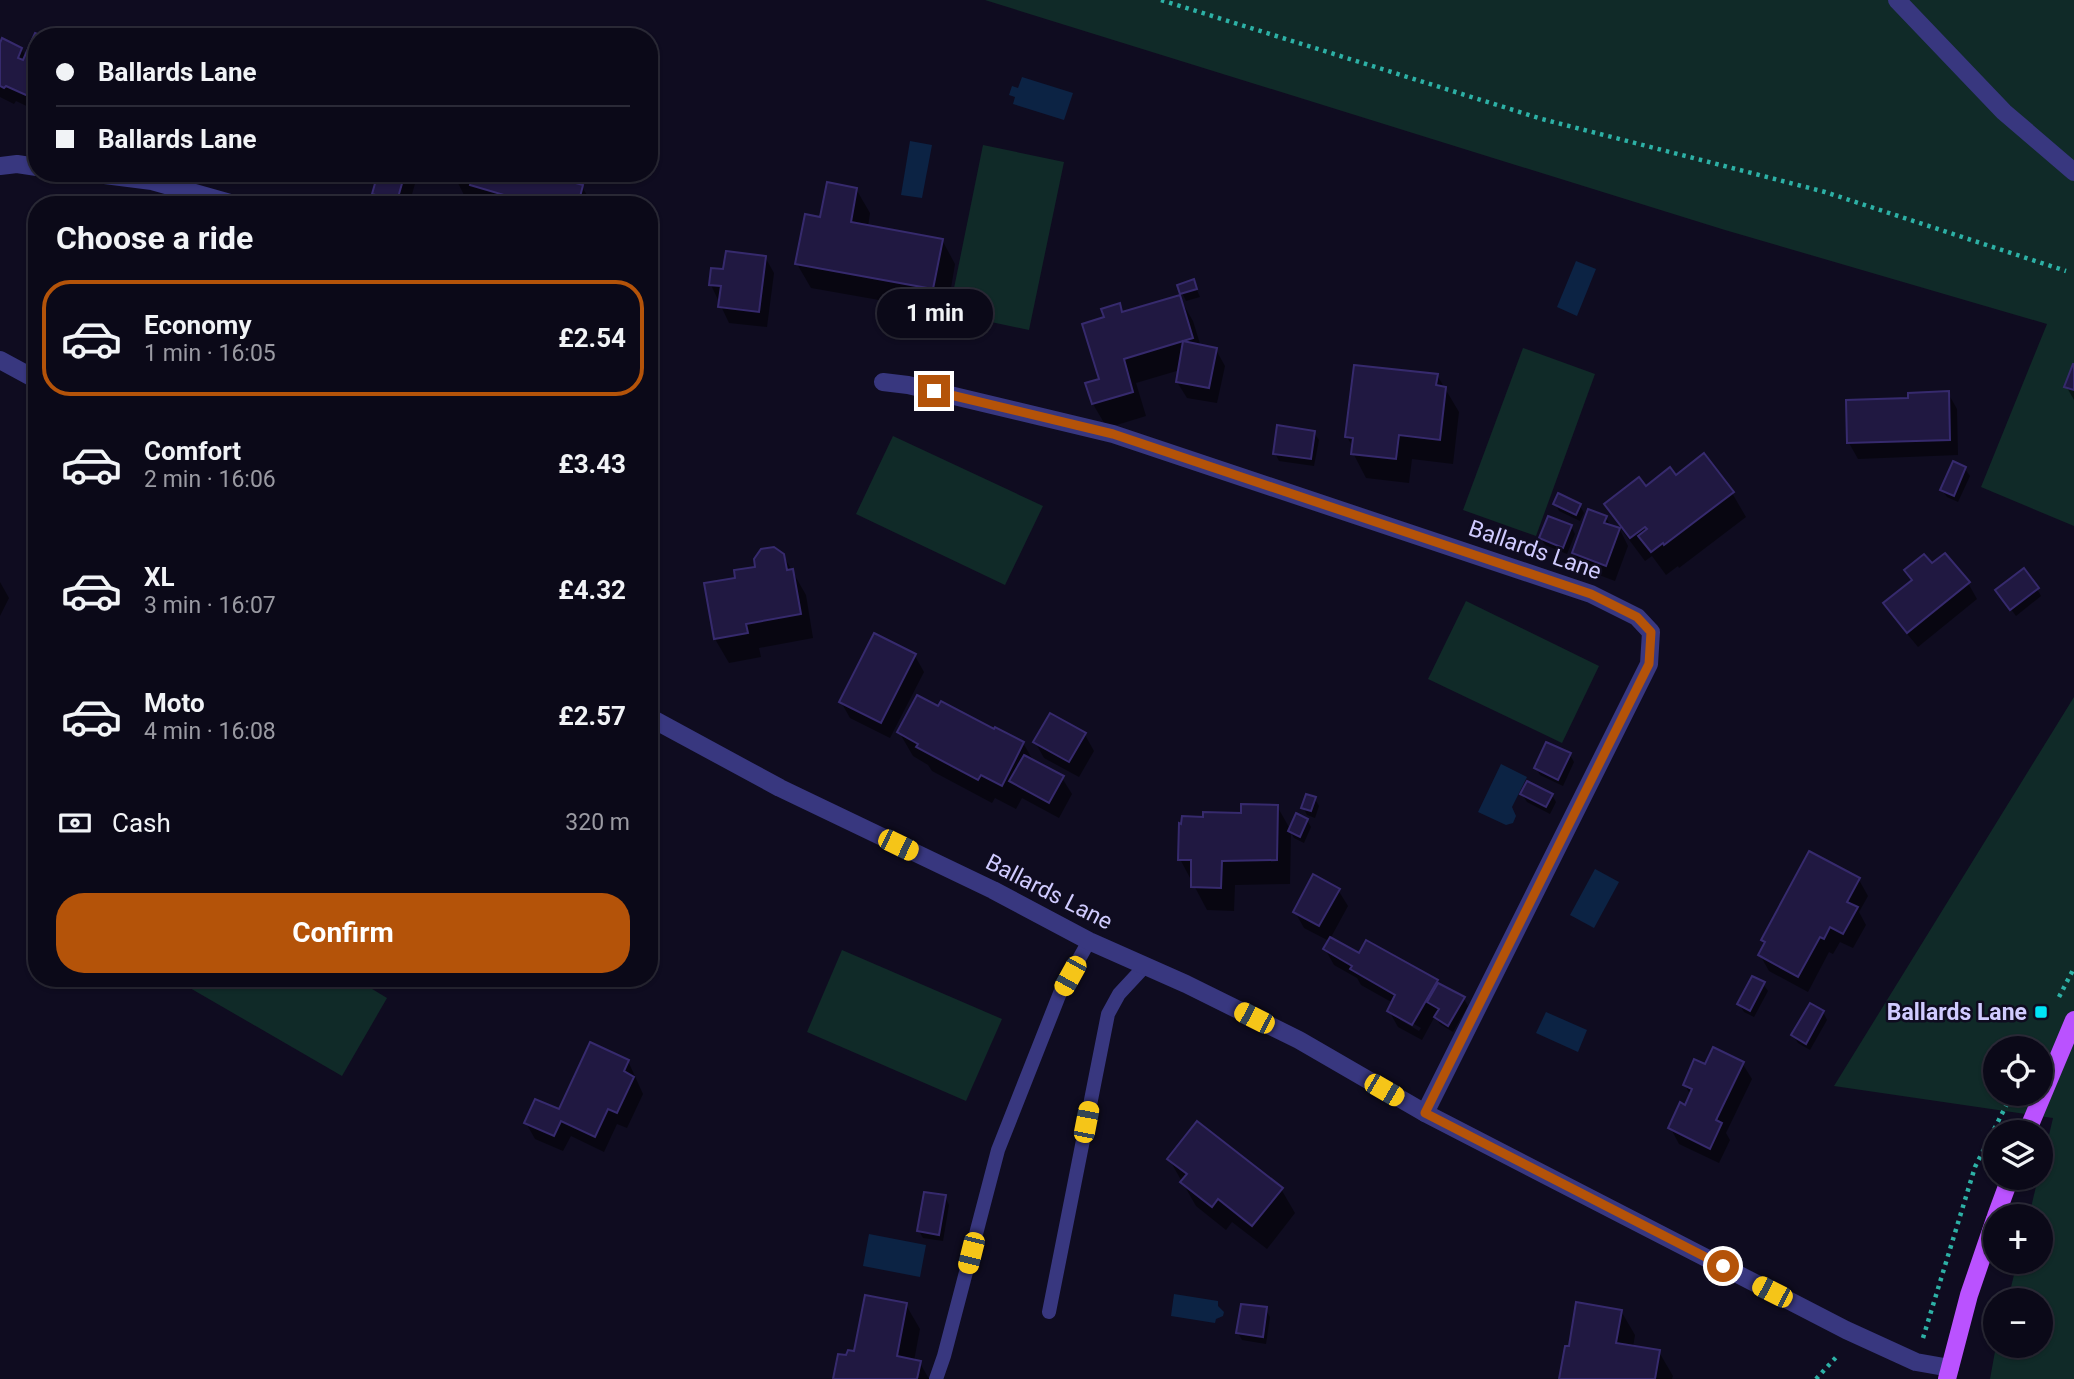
<!DOCTYPE html>
<meta charset="utf-8">
<style>
body{margin:0;font-family:Roboto,sans-serif;background:#141221;color:#f1f3f6;height:100vh;display:flex;flex-direction:column;font-size:26px;white-space:nowrap}
*{box-sizing:border-box;margin:0}
p{font-size:23px;color:#9a9aa2}
.icon{flex:none;width:38px;height:38px;fill:none;stroke:currentColor;stroke-width:2;stroke-linecap:round;stroke-linejoin:round}
.map{position:relative;flex:1;overflow:hidden}
.details{position:absolute;left:28px;top:196px;width:630px;height:791px;display:flex;flex-direction:column;background:#0b0918;border-radius:28px;box-shadow:0 2px 5px #0004,0 0 0 2px #2b2a37}
.details>*{flex:none}
.top-card{position:absolute;left:28px;top:28px;width:630px;height:154px;border-radius:28px;box-shadow:0 2px 5px #0004,0 0 0 2px #2b2a37;display:grid;align-content:center;height:154px;padding:0 28px;background:#0b0918}
.controls{position:absolute;left:1983px;top:1036px;display:grid;gap:14px}
.controls a{display:grid;place-items:center;width:70px;height:70px;border-radius:50%;background:#0b0918;box-shadow:0 2px 5px #0004,0 0 0 2px #2b2a37;font-size:35px}
.end{position:absolute;width:32px;height:32px;margin:-16px;border:9px solid #b45309;background:#fff;box-shadow:0 0 0 4px #fff}
.from{border-radius:50%}
.bubble{position:absolute;height:49px;border-radius:24px;background:#0b0918;box-shadow:0 2px 5px #0004,0 0 0 2px #2b2a37;font-size:23px;font-weight:700;line-height:49px;text-align:center}
.car{position:absolute;width:21px;height:42px;margin:-21px -10px;border-radius:9px;box-shadow:0 0 5px 2px #0007;background:linear-gradient(#f5c518 24%,#345 0 40%,#f5c518 0 76%,#345 0 86%,#f5c518 0)}
.top-card b{display:flex;align-items:center;gap:24px;height:66px;font-size:26px}
.top-card b+b{border-top:2px solid #2b2a37}
.top-card i{width:18px;height:18px;background:#f1f3f6}
ul{padding:0;list-style:none}
li{display:flex;align-items:center;gap:21px;height:116px;margin:0 14px 10px;padding:0 14px;border:4px solid transparent;border-radius:28px}
li div{flex:1}
li b{display:block;font-size:26px}
li em{font-style:normal;font-weight:700}
li.on{border-color:#b45309}
li>.icon{width:63px;height:63px;stroke-width:1.5}
h2{padding:0 28px;font-size:32px;line-height:84px}
.pay{display:flex;align-items:center;gap:18px;height:77px;padding:0 28px;font-size:26px}
.pay p{margin-inline-start:auto}
.button{display:flex;gap:14px;margin-top:auto;padding:14px 28px}
.button a{flex:1;height:80px;border-radius:28px;background:#b45309;color:#fff;font-size:28px;font-weight:700;line-height:80px;text-align:center}
.map>svg:first-child{display:block}
.green{fill:#102a28;fill-rule:evenodd}
.water{fill:#0c2344}
.shadow{fill:#0007;fill-rule:evenodd}
.building{fill:#201841;stroke:#362a6d;stroke-width:2}
.lines{fill:none;stroke-linecap:round;stroke-linejoin:round}
.path{stroke:#2db1a6;stroke-width:4.5;stroke-dasharray:3.5 5;stroke-linecap:butt}
.lane{stroke:#38377f;stroke-width:14}
.street{stroke:#38377f;stroke-width:18}
.primary{stroke:#ba52ff;stroke-width:18}
.route{stroke:#b45309;stroke-width:9}
.poi-dot{fill:#00e4f6;stroke:#0f0c20;stroke-width:2.5}
.labels{text-anchor:middle;dominant-baseline:central;stroke-width:5;stroke-linejoin:round;paint-order:stroke}
.street-label{font-size:23px;fill:#d0cbff;stroke:#0f0c20}
.poi-label{font-size:23px;font-weight:bold;fill:#d0cbff;stroke:#0f0c20;text-anchor:end}
</style>
<div class="map">
<svg width="2074" height="1379" viewBox="0 0 2074 1379">
<rect width="100%" height="100%" fill="#0f0c20"/>
<!-- green -->
<g class="green">
<polygon points="985,0 2074,0 2074,526 1981,487 2047,324 1725,230"/>
<polygon points="983,145 1064,162 1029,330 949,313"/>
<polygon points="1523,348 1595,374 1536,536 1463,510"/>
<polygon points="893,436 1043,506 1005,585 856,514"/>
<polygon points="1466,601 1599,666 1562,743 1428,679"/>
<path d="M2074,697V1379H1990L1996,1346H2040V1300H2008L2017,1262H2040V1216H2029L2038,1178H2040L2041,1169L2053,1118L1834,1086ZM1995,1048H2040V1094H1995Z"/>
<polygon points="842,950 1002,1019 966,1101 807,1032"/>
<polygon points="187,978 354,978 387,998 342,1076 183,984"/>
</g>
<!-- water -->
<g class="water">
<polygon points="1022,77 1073,93 1064,120 1013,104 1015,97 1009,95 1012,86 1018,88"/>
<polygon points="910,141 932,145 922,198 901,195"/>
<polygon points="1576,261 1596,269 1577,316 1557,307"/>
<polygon points="1501,764 1527,777 1512,807 1516,816 1513,823 1506,825 1478,812"/>
<polygon points="1595,869 1619,882 1594,928 1570,915"/>
<polygon points="1546,1012 1587,1030 1578,1052 1536,1033"/>
<polygon points="869,1234 926,1245 920,1277 863,1266"/>
<polygon points="1174,1294 1218,1301 1218,1306 1224,1312 1223,1316 1216,1319 1215,1323 1171,1316"/>
</g>
<!-- shadow -->
<g class="shadow">
<polygon points="37,37 37,111 16,101 14,104 0,97 0,47 21,49 26,57"/>
<polygon points="380,173 418,173 409,205 381,205 374,194"/>
<polygon points="453,173 570,173 576,185 582,187 593,205 483,205 466,199"/>
<polygon points="856,189 870,213 868,227 942,240 955,264 947,312 811,288 797,264 821,219"/>
<polygon points="765,257 774,273 767,327 729,323 711,285 725,271"/>
<polygon points="1193,281 1200,297 1186,301 1179,286"/>
<polygon points="1179,297 1193,321 1201,347 1216,350 1225,366 1217,403 1187,398 1177,382 1180,370 1136,383 1146,416 1107,428 1093,404 1087,384 1101,380 1106,319 1119,305 1123,313"/>
<polygon points="2074,366 2074,400 2066,386"/>
<polygon points="1437,375 1459,412 1453,464 1412,459 1409,483 1366,478 1353,453 1353,447 1347,437"/>
<polygon points="1948,393 1957,409 1958,455 1858,459 1849,443"/>
<polygon points="1314,433 1319,440 1314,466 1279,461 1275,453"/>
<polygon points="1965,469 1970,476 1958,502 1947,497 1942,490"/>
<polygon points="1676,477 1732,493 1746,517 1679,568 1678,566 1666,575 1652,556 1645,561 1621,529 1606,504"/>
<polygon points="1555,503 1580,506 1584,513 1580,521 1559,511"/>
<polygon points="1606,517 1611,527 1620,530 1628,546 1615,581 1583,569 1574,553"/>
<polygon points="1571,526 1575,534 1567,554 1545,545 1541,538"/>
<polygon points="783,555 806,595 813,638 759,648 761,657 729,663 715,639 706,585 737,579"/>
<polygon points="1931,566 1968,583 1977,599 1918,647 1895,619 1886,604 1913,582 1906,571"/>
<polygon points="0,582 9,598 0,616"/>
<polygon points="2037,589 2041,596 2016,616 2002,597"/>
<polygon points="915,656 924,672 890,738 850,718 841,702"/>
<polygon points="899,732 994,732 1023,743 1034,762 1062,778 1072,794 1059,818 1022,798 1016,809 995,798 992,803 932,771 928,765 913,756"/>
<polygon points="1085,735 1094,751 1079,777 1044,758 1035,742"/>
<polygon points="1570,755 1574,762 1563,786 1540,775 1536,768"/>
<polygon points="1522,794 1552,795 1556,802 1550,814 1527,802"/>
<polygon points="1315,799 1319,806 1315,818 1307,815 1303,807"/>
<polygon points="1277,806 1290,829 1307,820 1311,827 1304,843 1294,838 1291,833 1290,884 1235,885 1234,911 1207,910 1180,859 1242,815"/>
<polygon points="1859,880 1868,896 1859,912 1866,925 1853,948 1840,942 1833,954 1829,952 1808,992 1769,971 1760,955 1766,944 1763,940"/>
<path d="M1338,890L1348,906L1330,939L1359,955L1436,981L1438,985L1464,999L1468,1006L1453,1032L1440,1024L1435,1016L1422,1040L1398,1027L1389,1011L1393,1003L1361,985L1357,978L1334,965L1325,949L1329,941L1304,928L1295,912ZM1400,1016L1421,1028L1419,1031L1400,1020Z"/>
<polygon points="1763,984 1768,991 1754,1017 1744,1012 1739,1004"/>
<polygon points="1823,1012 1827,1020 1810,1050 1798,1043 1793,1035"/>
<polygon points="628,1061 643,1094 627,1128 617,1124 604,1152 571,1136 563,1151 535,1139 526,1123 560,1112"/>
<polygon points="1742,1063 1752,1079 1726,1133 1730,1140 1719,1163 1679,1144 1670,1127 1686,1107 1691,1096 1685,1085 1705,1066"/>
<polygon points="1169,1159 1281,1189 1295,1213 1267,1249 1232,1222 1226,1230 1196,1206"/>
<polygon points="945,1197 949,1205 943,1241 923,1238 919,1231"/>
<polygon points="906,1305 920,1329 914,1361 920,1363 929,1379 835,1379 848,1357"/>
<polygon points="1265,1309 1270,1317 1266,1344 1242,1340 1238,1333"/>
<polygon points="1621,1311 1635,1335 1633,1347 1659,1352 1673,1376 1672,1379 1561,1379 1570,1348"/>
</g>
<!-- building -->
<g class="building">
<polygon points="35,33 44,37 37,37 37,100 6,86 4,88 0,86 0,43 2,38 22,48 18,58 23,60"/>
<polygon points="378,173 405,173 397,201 372,194"/>
<polygon points="451,173 559,173 557,178 583,185 578,205 538,205 470,185 471,181 451,175"/>
<polygon points="827,182 857,188 851,222 943,239 933,289 795,264 805,214 820,217"/>
<polygon points="726,251 766,256 759,312 718,307 721,286 709,285 711,268 723,269"/>
<polygon points="1194,279 1197,289 1180,294 1177,285"/>
<polygon points="1180,295 1193,338 1124,359 1133,392 1092,404 1085,383 1099,379 1082,324 1104,317 1101,309 1120,303 1122,312"/>
<polygon points="1183,341 1217,348 1209,388 1176,382"/>
<polygon points="2073,364 2074,364 2074,390 2064,387"/>
<polygon points="1354,365 1438,374 1436,385 1446,387 1440,440 1399,435 1396,459 1351,454 1353,438 1345,437"/>
<polygon points="1949,391 1950,440 1847,443 1846,400 1908,398 1908,393"/>
<polygon points="1277,425 1315,431 1311,459 1273,454"/>
<polygon points="1704,453 1734,492 1664,545 1663,543 1651,552 1638,536 1647,529 1645,527 1630,538 1604,504 1639,477 1646,486 1670,467 1676,475"/>
<polygon points="1953,461 1966,467 1954,496 1940,490"/>
<polygon points="1558,493 1581,504 1576,515 1553,504"/>
<polygon points="1588,509 1607,516 1604,523 1620,528 1606,566 1572,553"/>
<polygon points="1548,516 1572,525 1563,548 1539,538"/>
<polygon points="774,547 784,554 787,570 793,569 801,614 746,624 748,633 714,639 704,583 735,578 734,570 755,567 754,559 761,549"/>
<polygon points="1945,553 1970,582 1907,633 1883,603 1912,580 1904,570 1924,554 1932,563"/>
<polygon points="2024,568 2039,588 2010,610 1995,590"/>
<polygon points="874,633 916,654 881,723 839,702"/>
<polygon points="917,695 938,706 941,701 994,729 995,727 1024,742 1002,786 981,775 978,780 916,747 918,744 897,732"/>
<polygon points="1050,713 1086,733 1069,762 1033,742"/>
<polygon points="1546,742 1571,753 1558,780 1534,768"/>
<polygon points="1024,755 1064,776 1049,803 1009,781"/>
<polygon points="1527,781 1553,794 1546,807 1520,794"/>
<polygon points="1306,794 1316,797 1311,811 1301,808"/>
<polygon points="1241,804 1278,805 1277,860 1222,861 1221,888 1191,887 1191,860 1178,860 1179,823 1181,824 1182,816 1203,817 1203,812 1241,813"/>
<polygon points="1296,813 1308,819 1300,837 1288,831"/>
<polygon points="1809,851 1860,878 1847,902 1858,907 1843,934 1830,927 1824,939 1820,937 1798,977 1758,955 1765,942 1761,940"/>
<polygon points="1313,874 1340,889 1319,926 1293,912"/>
<polygon points="1330,937 1359,953 1366,940 1438,980 1412,1025 1387,1011 1395,995 1350,969 1352,966 1323,949"/>
<polygon points="1752,976 1765,982 1750,1011 1737,1004"/>
<polygon points="1438,983 1465,997 1448,1026 1434,1017 1439,1009 1427,1002"/>
<polygon points="1810,1003 1824,1011 1806,1044 1791,1035"/>
<polygon points="590,1042 629,1060 624,1071 634,1077 617,1113 608,1109 595,1137 561,1121 554,1136 524,1123 535,1099 559,1109"/>
<polygon points="1713,1047 1744,1062 1716,1120 1722,1123 1710,1149 1668,1128 1680,1102 1685,1105 1692,1089 1683,1085 1694,1059 1705,1064"/>
<polygon points="1197,1121 1283,1188 1252,1226 1218,1199 1212,1207 1180,1182 1187,1174 1167,1159"/>
<polygon points="924,1192 946,1195 939,1235 917,1231"/>
<polygon points="865,1295 907,1303 897,1356 921,1361 917,1379 833,1379 838,1354 846,1355 848,1350 854,1351"/>
<polygon points="1576,1302 1622,1310 1616,1343 1660,1350 1655,1379 1559,1379 1565,1346 1569,1346"/>
<polygon points="1241,1304 1267,1307 1263,1337 1236,1333"/>
</g>
<g class="lines">
<!-- path -->
<g class="path">
<polyline points="1161,0 1542,119 1825,192 2066,271"/>
<polyline points="2059,997 2074,968"/>
<polyline points="1923,1338 1975,1167 2012,1094"/>
<polyline points="1816,1379 1839,1354"/>
</g>
<!-- lane -->
<g class="lane">
<polyline points="1049,1312 1108,1014 1119,994 1145,966"/>
<polyline points="936,1379 944,1356 998,1150 1060,993 1089,941"/>
</g>
<!-- street -->
<g class="street">
<polyline points="1897,0 2004,112 2074,172"/>
<polyline points="0,166 17,164 37,167"/>
<polyline points="89,173 152,181 237,205"/>
<polyline points="0,360 37,380"/>
<polyline points="883,382 908,385 1113,434 1591,594 1637,617 1651,632 1649,664 1425,1113"/>
<polyline points="649,717 780,788 993,890 1089,941 1186,984 1299,1040 1425,1113 1846,1330 1916,1362 1950,1368"/>
</g>
<!-- primary -->
<g class="primary">
<polyline points="2027,1132 2074,1020"/>
<polyline points="1996,1216 2010,1178"/>
<polyline points="1947,1379 1969,1295 1995,1219"/>
</g>
</g>
<g class="lines">
<!-- route -->
<polyline class="route" points="934,391 1113,434 1591,594 1637,617 1651,632 1649,664 1425,1113 1723,1266"/>
</g>
<!-- markers -->
<rect class="poi-dot" x="2034" y="1005" width="14" height="14" rx="3.5"/>
<g class="labels">
<!-- street labels -->
<g class="street-label">
<text transform="translate(1535 550) rotate(19)">Ballards Lane</text>
<text transform="translate(1049 892) rotate(27)">Ballards Lane</text>
</g>
<!-- poi labels -->
<g class="poi-label">
<text x="2027" y="1012">Ballards Lane</text>
</g>
</g>
</svg>
<div class="controls">
<a><svg class="icon" aria-label="locate" viewBox="0 0 24 24"><circle cx="12" cy="12" r="6"/><path d="M12 2v4M12 18v4M2 12h4M18 12h4"/></svg></a>
<a><svg class="icon" aria-label="layers" viewBox="0 0 24 24"><path d="M12 4l9 5-9 5-9-5zM3 14l9 5 9-5"/></svg></a>
<a>+</a>
<a>−</a>
</div>
<i class="end from" style="left:1723px;top:1266px"></i>
<i class="end" style="left:934px;top:391px"></i>
<div class="bubble" style="left:877px;top:289px;width:116px">1 min</div>
<i class="car" style="left:898px;top:845px;rotate:116deg"></i>
<i class="car" style="left:1070px;top:976px;rotate:209deg"></i>
<i class="car" style="left:1254px;top:1018px;rotate:297deg"></i>
<i class="car" style="left:1384px;top:1090px;rotate:120deg"></i>
<i class="car" style="left:1086px;top:1122px;rotate:11deg"></i>
<i class="car" style="left:971px;top:1253px;rotate:194deg"></i>
<i class="car" style="left:1772px;top:1292px;rotate:297deg"></i>
<div class="top-card">
<b><i class="from"></i>Ballards Lane</b>
<b><i></i>Ballards Lane</b>
</div>
<section class="details">
<h2>Choose a ride</h2>
<ul>
<li class="on"><svg class="icon" aria-label="car" viewBox="0 0 24 24"><path d="M5 17H2v-5l4-1 3-4h7l3 4 3 1v5h-3M9 17h6M6 11h13"/><circle cx="7" cy="17" r="2"/><circle cx="17" cy="17" r="2"/></svg><div><b>Economy</b><p>1 min · 16:05</p></div><em>£2.54</em></li>
<li><svg class="icon" aria-label="car" viewBox="0 0 24 24"><path d="M5 17H2v-5l4-1 3-4h7l3 4 3 1v5h-3M9 17h6M6 11h13"/><circle cx="7" cy="17" r="2"/><circle cx="17" cy="17" r="2"/></svg><div><b>Comfort</b><p>2 min · 16:06</p></div><em>£3.43</em></li>
<li><svg class="icon" aria-label="car" viewBox="0 0 24 24"><path d="M5 17H2v-5l4-1 3-4h7l3 4 3 1v5h-3M9 17h6M6 11h13"/><circle cx="7" cy="17" r="2"/><circle cx="17" cy="17" r="2"/></svg><div><b>XL</b><p>3 min · 16:07</p></div><em>£4.32</em></li>
<li><svg class="icon" aria-label="car" viewBox="0 0 24 24"><path d="M5 17H2v-5l4-1 3-4h7l3 4 3 1v5h-3M9 17h6M6 11h13"/><circle cx="7" cy="17" r="2"/><circle cx="17" cy="17" r="2"/></svg><div><b>Moto</b><p>4 min · 16:08</p></div><em>£2.57</em></li>
</ul>
<div class="pay"><svg class="icon" aria-label="cash" viewBox="0 0 24 24"><path d="M3 7h18v10H3z"/><circle cx="12" cy="12" r="2"/></svg>Cash<p>320 m</p></div>
<div class="button"><a>Confirm</a></div>
</section>
</div>
